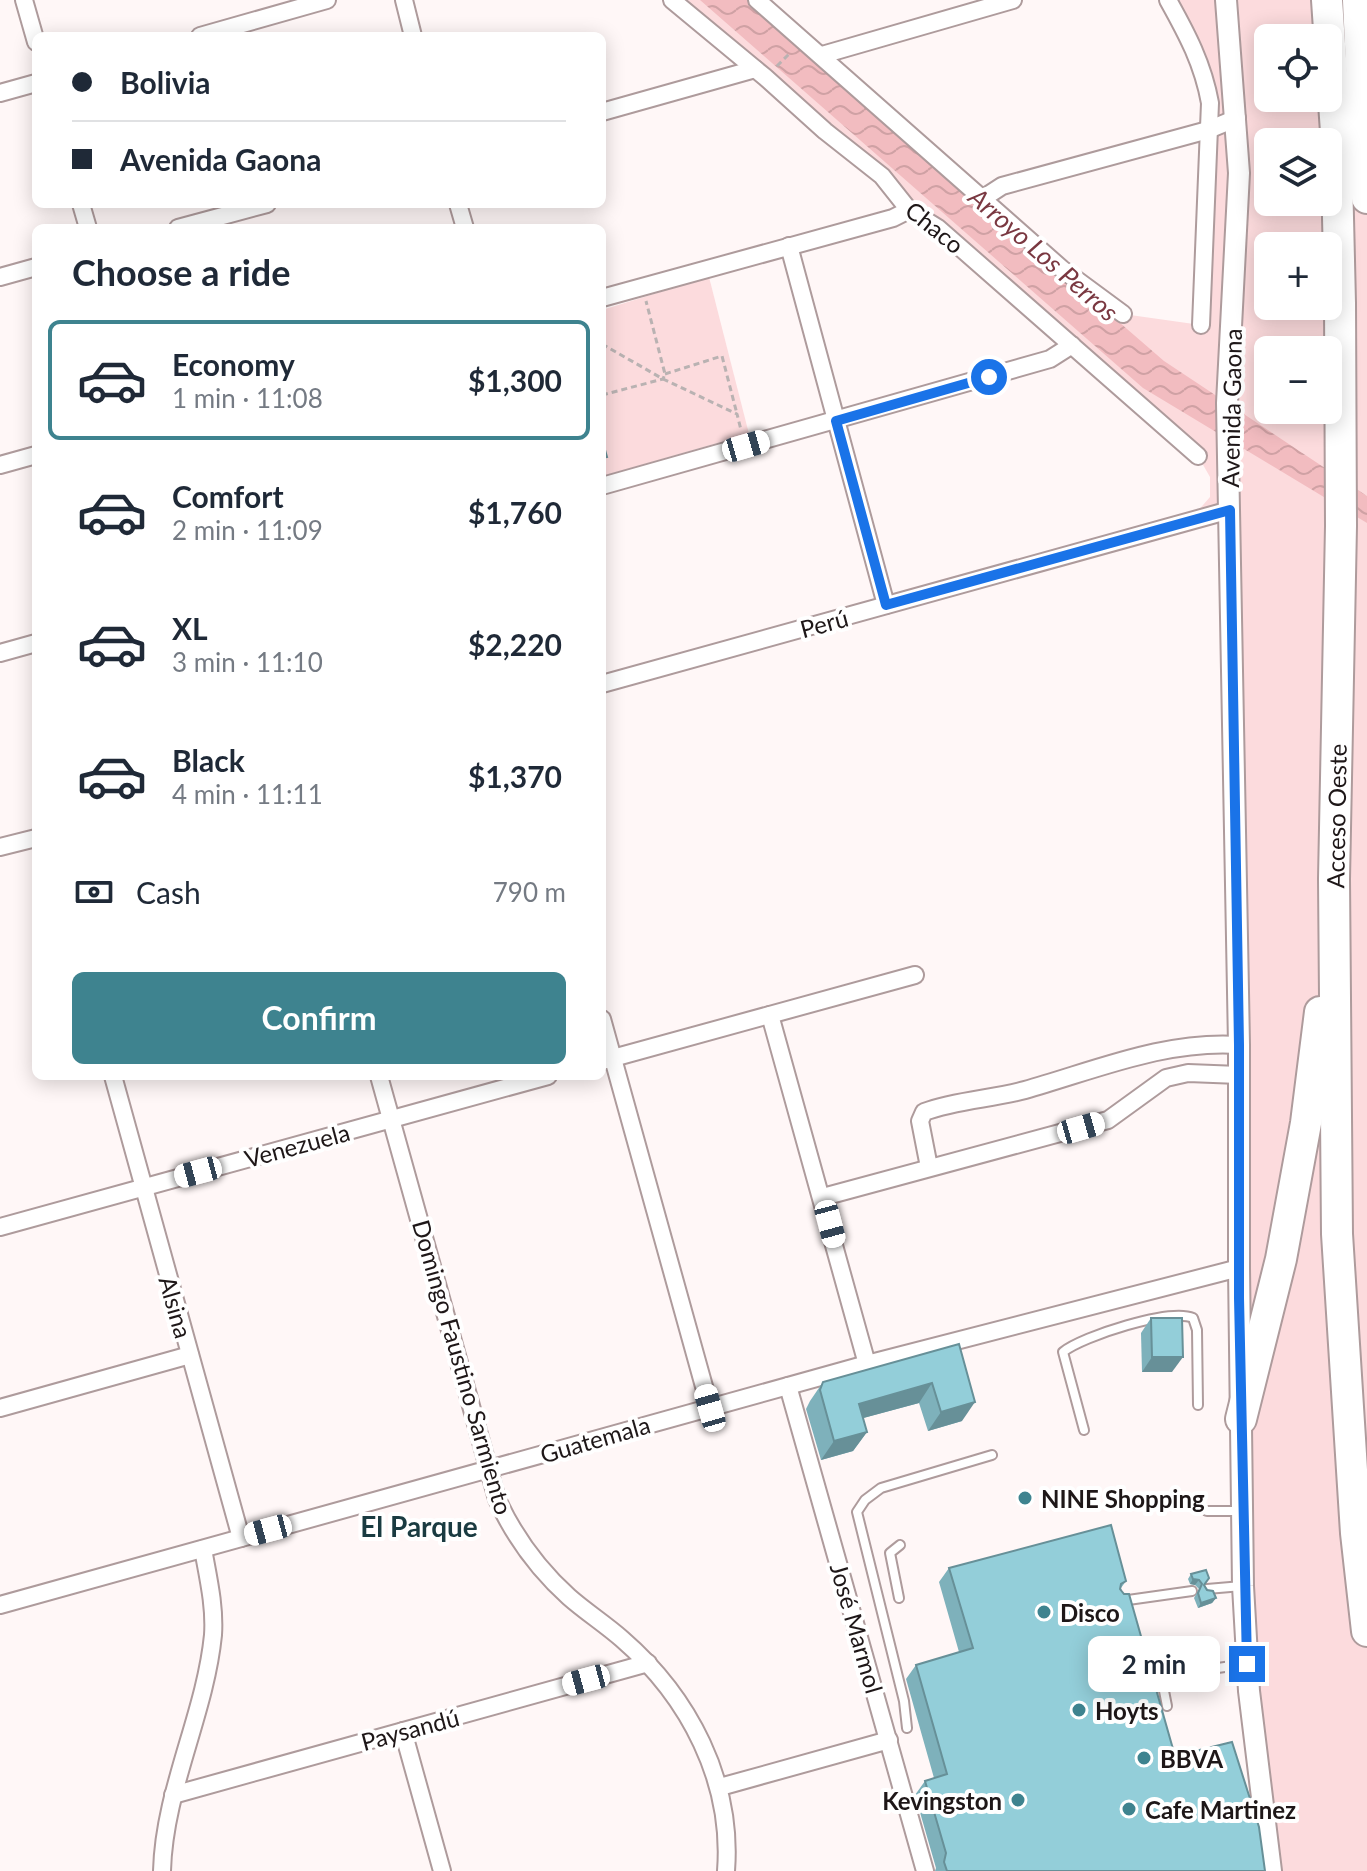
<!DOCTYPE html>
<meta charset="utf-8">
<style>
body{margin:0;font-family:Lato,sans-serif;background:#f6f6f7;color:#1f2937;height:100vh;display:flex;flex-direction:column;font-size:30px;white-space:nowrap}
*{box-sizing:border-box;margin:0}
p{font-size:26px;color:#747a83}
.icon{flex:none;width:44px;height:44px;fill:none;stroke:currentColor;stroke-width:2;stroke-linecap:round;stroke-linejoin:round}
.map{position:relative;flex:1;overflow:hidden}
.panel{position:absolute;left:32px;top:224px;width:574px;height:856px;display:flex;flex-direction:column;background:#fff;border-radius:12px;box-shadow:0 4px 20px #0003}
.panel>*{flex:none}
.guide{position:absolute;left:32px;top:32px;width:574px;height:176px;border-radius:12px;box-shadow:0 4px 20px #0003;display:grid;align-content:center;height:176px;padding:0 40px;background:#fff}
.tools{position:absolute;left:1254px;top:24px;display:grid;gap:16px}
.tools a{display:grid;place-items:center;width:88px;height:88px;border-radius:12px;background:#fff;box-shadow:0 4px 20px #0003;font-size:40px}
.end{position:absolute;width:36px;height:36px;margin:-18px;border:10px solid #1a73e8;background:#fff;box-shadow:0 0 0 4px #fff}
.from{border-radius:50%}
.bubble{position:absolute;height:56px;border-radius:12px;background:#fff;box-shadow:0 4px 20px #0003;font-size:26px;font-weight:700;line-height:56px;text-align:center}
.car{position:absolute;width:24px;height:48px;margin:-24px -12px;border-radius:10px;box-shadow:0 0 6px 2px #0007;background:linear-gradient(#fff 24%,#345 0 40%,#fff 0 76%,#345 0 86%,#fff 0)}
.guide b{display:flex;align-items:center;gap:28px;height:76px;font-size:30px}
.guide b+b{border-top:2px solid #e0e1e3}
.guide i{width:20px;height:20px;background:#1f2937}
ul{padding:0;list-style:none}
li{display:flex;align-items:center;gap:24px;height:120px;margin:0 16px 12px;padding:0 24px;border:4px solid transparent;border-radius:12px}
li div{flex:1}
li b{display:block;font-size:30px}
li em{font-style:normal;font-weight:700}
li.active{border-color:#3e838f}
li>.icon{width:72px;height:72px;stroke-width:1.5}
h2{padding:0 40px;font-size:36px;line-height:96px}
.pay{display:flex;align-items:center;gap:20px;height:88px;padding:0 40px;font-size:30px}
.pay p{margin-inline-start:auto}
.cta{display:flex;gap:16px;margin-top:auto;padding:16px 40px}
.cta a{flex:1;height:92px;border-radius:12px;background:#3e838f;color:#fff;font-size:32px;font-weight:700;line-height:92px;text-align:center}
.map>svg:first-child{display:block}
.green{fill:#fcdbdd;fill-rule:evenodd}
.water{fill:url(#water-waves)}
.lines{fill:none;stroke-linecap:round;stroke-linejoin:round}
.service-casing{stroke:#ae9b9c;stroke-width:12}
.minor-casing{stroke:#ae9b9c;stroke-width:20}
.tertiary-casing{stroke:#ae9b9c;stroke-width:24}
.motorway-casing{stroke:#ae9b9c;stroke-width:34}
.path{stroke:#b9b2b2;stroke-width:3;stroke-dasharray:6 4;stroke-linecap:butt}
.service{stroke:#fff;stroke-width:8}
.minor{stroke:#fff;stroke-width:16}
.tertiary{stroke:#fff;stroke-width:20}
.motorway{stroke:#fff;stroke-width:30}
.wall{fill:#7eb1bb}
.shaded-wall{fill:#679098}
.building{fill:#93ced9;stroke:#679098;stroke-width:2}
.route{stroke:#1a73e8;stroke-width:10}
.poi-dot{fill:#3e838f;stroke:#fff;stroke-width:3}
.labels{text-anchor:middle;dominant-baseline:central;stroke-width:8;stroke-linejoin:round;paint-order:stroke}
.street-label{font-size:24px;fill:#1e1718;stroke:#fff}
.poi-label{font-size:24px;font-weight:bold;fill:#1e1718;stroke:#fff;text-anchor:start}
.water-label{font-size:26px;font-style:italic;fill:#7a3841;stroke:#fff}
.quarter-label{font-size:28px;font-weight:bold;fill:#1a3b41;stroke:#fff}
</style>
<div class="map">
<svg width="1367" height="1871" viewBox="0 0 1367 1871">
<defs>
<pattern id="water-waves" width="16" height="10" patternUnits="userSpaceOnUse" patternTransform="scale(2)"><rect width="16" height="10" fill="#f2bcc0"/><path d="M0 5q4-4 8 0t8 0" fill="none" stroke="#cfa1a4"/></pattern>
</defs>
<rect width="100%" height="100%" fill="#fff7f7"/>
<!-- green -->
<g class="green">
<path d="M672,0H757L1123,314L1201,325L1209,103L1168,0H1367V1871H1271L1249,1691L1230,510L1189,521L1210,497V477L1198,456ZM1268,38H1328V98H1268ZM1268,142H1328V202H1268ZM1268,246H1328V306H1268ZM1268,350H1328V410H1268Z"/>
<polygon points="709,277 749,434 603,476 602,310"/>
</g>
<!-- water -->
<polygon class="water" points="700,0 747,0 1164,361 1367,496 1367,523 1143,388"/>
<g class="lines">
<!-- service casing -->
<g class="service-casing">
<g id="service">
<path d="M1084,1430L1063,1352C1083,1336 1170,1308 1193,1318L1197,1330L1198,1405"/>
<polyline points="1207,1511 1242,1511"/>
<polyline points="1207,1589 1242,1586"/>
<polyline points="899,1598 890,1553 900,1545"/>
<polyline points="1121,1601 1192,1591"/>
<polyline points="1167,1706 1161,1676 1246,1664"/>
<polyline points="907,1728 904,1701 857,1512 865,1500 881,1488 992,1455"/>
</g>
</g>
<!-- minor casing -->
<g class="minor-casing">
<g id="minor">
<polyline points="24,0 36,42"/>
<polyline points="404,0 413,36"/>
<polyline points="672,0 765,77 825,131 882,176 909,210 938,228 1198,456"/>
<polyline points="757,0 1062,269 1123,314"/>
<path d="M1168,0C1187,34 1203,64 1210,103L1201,325"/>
<polyline points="200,36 327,0"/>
<polyline points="822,55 1013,0"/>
<polyline points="0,93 36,83"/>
<polyline points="602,112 755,69"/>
<polyline points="982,199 1002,186 1208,130 1237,118"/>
<polyline points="81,204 88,228"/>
<polyline points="458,204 465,228"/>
<polyline points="178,228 267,204"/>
<polyline points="789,246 886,605"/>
<polyline points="0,277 36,267"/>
<polyline points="602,298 893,218 909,210"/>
<polyline points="0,465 36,455"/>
<polyline points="602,486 1050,359 1072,345"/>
<polyline points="0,653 36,643"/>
<polyline points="602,684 1230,510"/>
<polyline points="0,847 36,838"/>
<polyline points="770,1015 867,1364"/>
<polyline points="602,1019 710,1408"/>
<polyline points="602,1061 915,975"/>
<polyline points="113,1076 241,1538"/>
<path d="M379,1076L497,1499C514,1536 538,1569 569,1597C586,1612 605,1624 622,1639C689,1697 733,1781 726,1871"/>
<path d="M929,1167L920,1121L924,1112C956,1100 992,1099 1025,1090C1096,1070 1165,1040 1239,1045"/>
<polyline points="823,1197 1108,1120 1166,1078 1188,1073 1239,1075"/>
<polyline points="0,1227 548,1076"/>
<polyline points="788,1386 925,1871"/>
<polyline points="0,1408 190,1355"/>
<polyline points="0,1605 867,1364 1239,1268"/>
<polyline points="403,1731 442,1871"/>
<polyline points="720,1787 889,1740"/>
<polyline points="173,1795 648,1663"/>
<path d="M162,1871C164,1790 205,1715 213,1635C215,1606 208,1577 203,1549"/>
</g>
</g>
<!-- tertiary casing -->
<g class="tertiary-casing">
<polyline id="tertiary" points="1226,0 1239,173 1227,403 1239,1045 1239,1268 1243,1586 1249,1691 1271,1871"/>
</g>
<!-- motorway casing -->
<g class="motorway-casing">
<g id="motorway">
<polyline points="1327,0 1336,132 1340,303 1341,526 1334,879 1337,1234 1356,1533 1367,1631"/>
<polyline points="1358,0 1367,198"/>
<polyline points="1241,1419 1281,1259 1306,1123 1320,1012"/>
</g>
</g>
<!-- path -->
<g class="path">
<polyline points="777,66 791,52"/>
<polyline points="602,344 663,379 737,414 741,430"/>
<polyline points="665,374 722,356 737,414"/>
<polyline points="602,395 663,379 665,374 646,301"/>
</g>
<!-- service -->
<use href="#service" class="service"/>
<!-- minor -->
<use href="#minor" class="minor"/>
<!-- tertiary -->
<use href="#tertiary" class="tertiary"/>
<!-- motorway -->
<use href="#motorway" class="motorway"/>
</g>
<!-- wall -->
<g class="wall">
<polygon points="1151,1318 1172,1372 1142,1372 1141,1333"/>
<polygon points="959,1344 962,1421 928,1431 919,1403 863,1418 867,1432 853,1451 821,1460 806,1409 810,1401 823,1382"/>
<polygon points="949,1568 1126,1581 1121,1588 1175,1756 1265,1871 935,1871 936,1868 915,1795 925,1781 934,1778 906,1679 916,1665 959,1652 939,1582"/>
<polygon points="1206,1570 1204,1585 1216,1598 1212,1603 1198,1608 1194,1598 1199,1589 1195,1585 1190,1584 1188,1579 1191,1574"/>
</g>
<!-- shaded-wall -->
<g class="shaded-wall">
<polygon points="1152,1357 1183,1357 1172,1372 1142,1372"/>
<polygon points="932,1383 919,1403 845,1423 859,1404"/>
<polygon points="975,1402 962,1421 928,1431 941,1412"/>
<polygon points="867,1432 853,1451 821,1460 834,1441"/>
<polygon points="1193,1579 1199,1580 1195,1585 1190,1584"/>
<polygon points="1216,1598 1212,1603 1198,1608 1201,1603"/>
</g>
<!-- building -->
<g class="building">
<polygon points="602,439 607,457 602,458"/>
<polygon points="1151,1318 1182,1318 1183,1357 1152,1357"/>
<polygon points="959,1344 975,1402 941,1412 932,1383 859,1404 867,1432 834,1441 820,1390 823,1382"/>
<polygon points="1111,1525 1126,1581 1121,1584 1120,1589 1124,1594 1129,1594 1175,1756 1232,1742 1259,1827 1265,1871 947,1871 944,1862 946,1853 925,1781 947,1774 916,1665 973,1648 949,1568"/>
<polygon points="1206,1570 1209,1578 1204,1585 1207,1590 1213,1591 1216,1598 1201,1603 1198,1593 1202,1584 1199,1580 1193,1579 1191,1574"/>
</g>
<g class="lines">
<!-- route -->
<polyline class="route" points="989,377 836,421 886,605 1230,510 1239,1045 1239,1298 1247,1664"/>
</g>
<!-- markers -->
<g class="poi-dot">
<circle cx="1025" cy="1498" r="8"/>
<circle cx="1044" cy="1612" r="8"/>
<circle cx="1079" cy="1710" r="8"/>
<circle cx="1144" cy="1758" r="8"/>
<circle cx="1018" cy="1800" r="8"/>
<circle cx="1129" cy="1809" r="8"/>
</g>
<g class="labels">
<!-- street labels -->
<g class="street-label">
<text transform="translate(935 227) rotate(39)">Chaco</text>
<text transform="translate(1231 408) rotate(-89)">Avenida Gaona</text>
<text transform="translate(824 623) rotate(-15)">Perú</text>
<text transform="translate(1336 816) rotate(-89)">Acceso Oeste</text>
<text transform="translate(297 1145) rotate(-15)">Venezuela</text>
<text transform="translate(176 1307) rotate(74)">Alsina</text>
<text transform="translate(463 1367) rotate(74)">Domingo Faustino Sarmiento</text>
<text transform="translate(595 1439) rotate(-16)">Guatemala</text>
<text transform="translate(857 1628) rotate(74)">José Marmol</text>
<text transform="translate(410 1729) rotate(-15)">Paysandú</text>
</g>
<!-- poi labels -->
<g class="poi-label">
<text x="1041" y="1498">NINE Shopping</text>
<text x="1060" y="1612">Disco</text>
<text x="1095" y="1710">Hoyts</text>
<text x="1160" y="1758">BBVA</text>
<text x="1002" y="1800" text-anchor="end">Kevingston</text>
<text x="1145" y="1809">Cafe Martinez</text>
</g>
<!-- water labels -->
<g class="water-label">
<text transform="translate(1044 254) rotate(41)">Arroyo Los Perros</text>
</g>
<!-- quarter labels -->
<g class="quarter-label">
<text x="419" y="1526">El Parque</text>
</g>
</g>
</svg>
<div class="tools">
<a><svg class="icon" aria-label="locate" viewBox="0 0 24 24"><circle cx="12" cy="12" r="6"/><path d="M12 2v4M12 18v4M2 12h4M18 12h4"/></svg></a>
<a><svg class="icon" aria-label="layers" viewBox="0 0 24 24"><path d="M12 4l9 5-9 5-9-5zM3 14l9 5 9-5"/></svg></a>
<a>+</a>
<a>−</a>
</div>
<i class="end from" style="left:989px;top:377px"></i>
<i class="end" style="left:1247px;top:1664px"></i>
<div class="bubble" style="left:1088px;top:1636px;width:132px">2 min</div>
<i class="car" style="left:746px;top:446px;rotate:74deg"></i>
<i class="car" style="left:1081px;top:1128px;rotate:74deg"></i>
<i class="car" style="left:198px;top:1172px;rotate:255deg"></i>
<i class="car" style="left:830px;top:1224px;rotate:165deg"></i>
<i class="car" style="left:710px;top:1408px;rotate:344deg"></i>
<i class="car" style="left:268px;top:1530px;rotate:255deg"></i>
<i class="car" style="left:586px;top:1680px;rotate:255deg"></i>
<div class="guide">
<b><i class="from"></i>Bolivia</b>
<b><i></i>Avenida Gaona</b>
</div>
<section class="panel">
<h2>Choose a ride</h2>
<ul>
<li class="active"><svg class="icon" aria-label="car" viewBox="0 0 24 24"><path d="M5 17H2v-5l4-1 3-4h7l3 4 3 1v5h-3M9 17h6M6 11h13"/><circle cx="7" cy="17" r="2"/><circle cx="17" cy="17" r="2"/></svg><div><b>Economy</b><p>1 min · 11:08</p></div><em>$1,300</em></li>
<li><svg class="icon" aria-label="car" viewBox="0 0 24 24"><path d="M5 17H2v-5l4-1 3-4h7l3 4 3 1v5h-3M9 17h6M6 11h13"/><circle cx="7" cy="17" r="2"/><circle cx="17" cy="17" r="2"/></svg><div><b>Comfort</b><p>2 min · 11:09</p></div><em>$1,760</em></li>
<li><svg class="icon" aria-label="car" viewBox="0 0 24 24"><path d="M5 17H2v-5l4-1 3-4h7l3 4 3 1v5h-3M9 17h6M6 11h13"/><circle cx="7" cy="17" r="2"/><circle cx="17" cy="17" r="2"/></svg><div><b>XL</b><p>3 min · 11:10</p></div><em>$2,220</em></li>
<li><svg class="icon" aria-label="car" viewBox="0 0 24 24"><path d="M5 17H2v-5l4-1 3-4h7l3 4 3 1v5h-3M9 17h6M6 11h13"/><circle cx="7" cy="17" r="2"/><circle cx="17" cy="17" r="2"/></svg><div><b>Black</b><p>4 min · 11:11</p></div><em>$1,370</em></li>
</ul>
<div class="pay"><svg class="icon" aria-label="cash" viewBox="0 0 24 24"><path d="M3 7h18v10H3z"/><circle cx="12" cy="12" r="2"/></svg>Cash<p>790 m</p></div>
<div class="cta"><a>Confirm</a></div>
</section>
</div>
